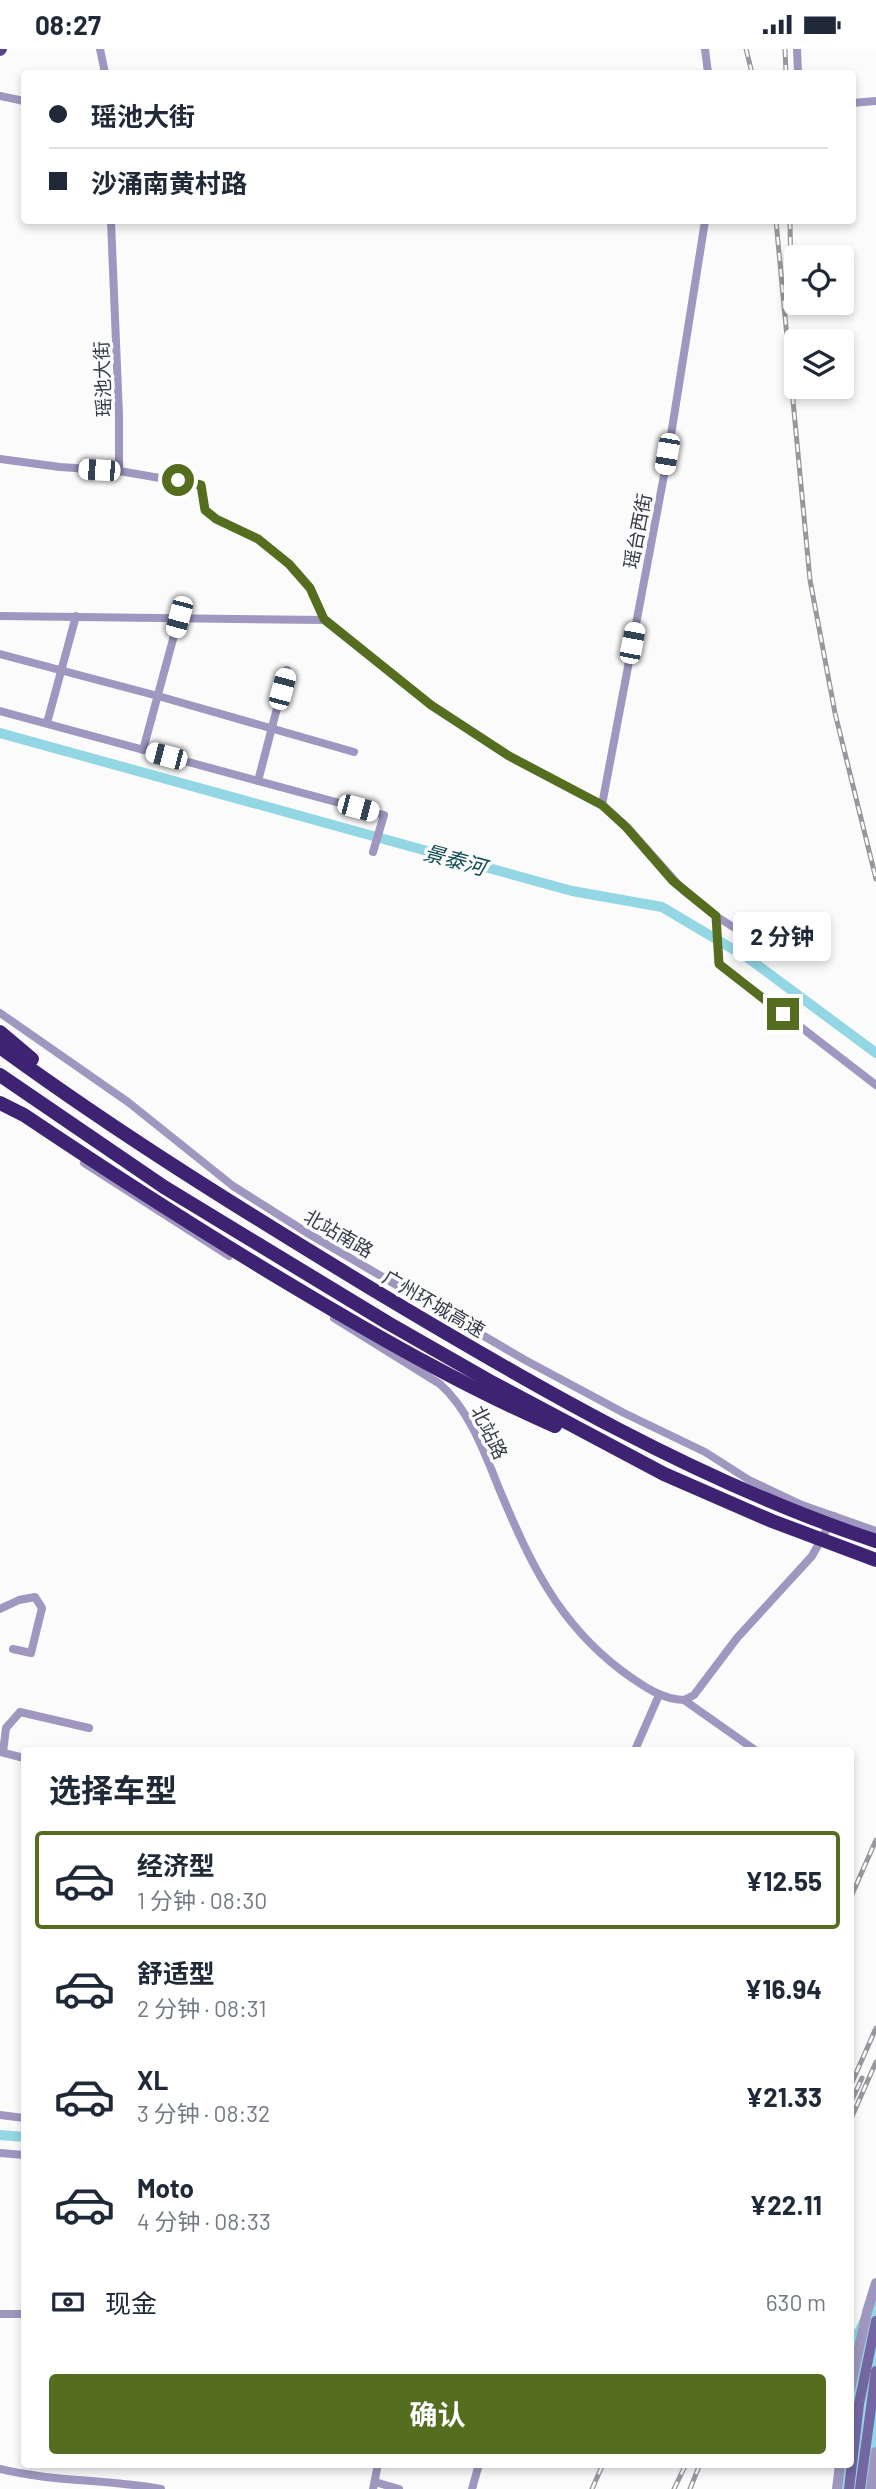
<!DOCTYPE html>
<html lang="zh">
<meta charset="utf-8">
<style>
body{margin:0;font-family:Barlow,"Noto Sans SC",sans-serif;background:#f6f6f7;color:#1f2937;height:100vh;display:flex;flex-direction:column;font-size:26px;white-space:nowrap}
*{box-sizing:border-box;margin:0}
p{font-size:23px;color:#747a83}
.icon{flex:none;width:38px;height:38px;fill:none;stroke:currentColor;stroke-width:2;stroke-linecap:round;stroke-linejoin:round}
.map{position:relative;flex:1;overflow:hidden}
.details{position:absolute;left:21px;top:1698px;width:833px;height:721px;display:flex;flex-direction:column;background:#fff;border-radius:7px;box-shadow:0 4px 10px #0003}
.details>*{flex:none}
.guide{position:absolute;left:21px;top:21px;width:835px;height:154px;border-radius:7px;box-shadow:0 4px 10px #0003;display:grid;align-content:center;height:154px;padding:0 28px;background:#fff}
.buttons{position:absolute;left:784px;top:196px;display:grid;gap:14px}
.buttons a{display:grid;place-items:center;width:70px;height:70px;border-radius:7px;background:#fff;box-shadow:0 4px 10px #0003;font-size:35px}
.end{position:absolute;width:32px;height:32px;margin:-16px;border:9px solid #556d1e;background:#fff;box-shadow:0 0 0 4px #fff}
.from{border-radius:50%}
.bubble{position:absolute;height:49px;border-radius:7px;background:#fff;box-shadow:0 4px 10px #0003;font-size:23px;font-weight:700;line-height:49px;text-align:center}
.car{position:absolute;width:21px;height:42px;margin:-21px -10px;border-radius:9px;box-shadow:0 0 5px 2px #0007;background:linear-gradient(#fff 24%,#345 0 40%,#fff 0 76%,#345 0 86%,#fff 0)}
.guide b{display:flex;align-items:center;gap:24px;height:66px;font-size:26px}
.guide b+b{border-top:2px solid #e0e1e3}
.guide i{width:18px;height:18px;background:#1f2937}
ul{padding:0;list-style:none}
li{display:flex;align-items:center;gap:21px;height:98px;margin:0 14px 10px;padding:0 14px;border:4px solid transparent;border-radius:7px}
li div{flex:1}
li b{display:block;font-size:26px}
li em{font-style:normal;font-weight:700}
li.current{border-color:#556d1e}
li>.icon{width:63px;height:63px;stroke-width:1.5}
h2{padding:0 28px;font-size:32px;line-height:84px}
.pay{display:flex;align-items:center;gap:18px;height:77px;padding:0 28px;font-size:26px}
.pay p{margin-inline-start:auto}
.primary-button{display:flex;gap:14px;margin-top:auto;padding:14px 28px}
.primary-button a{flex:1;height:80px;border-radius:7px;background:#556d1e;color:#fff;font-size:28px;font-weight:700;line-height:80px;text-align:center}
.status{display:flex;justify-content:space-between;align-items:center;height:49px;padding:0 35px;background:#fff;direction:ltr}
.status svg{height:19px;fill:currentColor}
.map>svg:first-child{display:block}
.water{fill:#92d7e3}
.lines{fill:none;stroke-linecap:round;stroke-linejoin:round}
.canal{stroke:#92d7e3;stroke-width:10}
.minor{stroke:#9f97bf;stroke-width:8}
.tertiary{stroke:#9f97bf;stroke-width:10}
.secondary{stroke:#7466a0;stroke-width:10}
.primary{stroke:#574388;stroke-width:12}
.motorway{stroke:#3f2373;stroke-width:14}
.rail-casing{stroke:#96989e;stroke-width:5}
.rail{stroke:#fbfbfb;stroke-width:2.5;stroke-dasharray:8;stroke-linecap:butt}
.route{stroke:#556d1e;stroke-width:9}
.labels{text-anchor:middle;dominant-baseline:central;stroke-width:7;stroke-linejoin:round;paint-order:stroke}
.street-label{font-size:19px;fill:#373c48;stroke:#fbfbfb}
.water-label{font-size:21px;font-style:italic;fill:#0f4c55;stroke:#fbfbfb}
</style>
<div class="status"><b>08:27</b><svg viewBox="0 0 49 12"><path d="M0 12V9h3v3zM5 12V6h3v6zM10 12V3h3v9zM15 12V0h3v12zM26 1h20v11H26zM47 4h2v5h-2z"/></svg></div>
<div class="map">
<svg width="876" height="2440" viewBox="0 0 876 2440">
<rect width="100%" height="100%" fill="#fbfbfb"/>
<!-- water -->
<polygon class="water" points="876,2237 876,2440 838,2440 839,2415 850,2415 851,2288"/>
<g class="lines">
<!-- canal -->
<g class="canal">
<polyline points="0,684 572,842 662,858 748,909 876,1004"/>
<polyline points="0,2086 24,2088"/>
</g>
<!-- minor -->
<g class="minor">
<polyline points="100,0 105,24"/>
<polyline points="705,0 708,24"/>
<polyline points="797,0 798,24"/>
<polyline points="0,47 24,52"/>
<polyline points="852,54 876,52"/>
<polyline points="111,172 119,366 119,422 201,436 205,461 216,470 259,490 289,515 310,539 324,571 431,656 509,707 602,756 627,778 684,842 716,867 758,894"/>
<polyline points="0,410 60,418 119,422"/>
<polyline points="0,567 324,571"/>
<polyline points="0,605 158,647 354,703"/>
<polyline points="0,662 384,766 373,803"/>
<polyline points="47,674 76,567"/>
<polyline points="143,701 179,568"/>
<polyline points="258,732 287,621"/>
<polyline points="602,756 668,405 705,172"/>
<polyline points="716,867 719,915 876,1036"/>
<polyline points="0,964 128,1053 233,1137 309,1185 525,1311 624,1364 705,1403 749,1431 802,1456 876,1482"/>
<polyline points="84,1114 229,1207"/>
<path d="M334,1269L440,1335C469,1361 484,1402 498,1437C529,1511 556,1572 622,1622C642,1636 660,1650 684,1651L694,1646L737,1589L812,1507L834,1467"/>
<polyline points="0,1560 19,1551 35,1548 42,1559 31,1604 13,1600"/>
<polyline points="684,1651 755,1701"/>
<polyline points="635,1701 659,1646"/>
<polyline points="0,1703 24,1709"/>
<polyline points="3,1703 6,1679 20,1663 89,1679"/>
<polyline points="0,2066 24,2069"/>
<polyline points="0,2104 24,2106"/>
<polyline points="0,2265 24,2265"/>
<path d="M0,2420C52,2433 108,2430 161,2440"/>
<polyline points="375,2433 399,2440"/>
<polyline points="373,2440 378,2415"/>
<polyline points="472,2440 479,2415"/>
</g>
<!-- tertiary -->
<g class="tertiary">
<polyline points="850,2340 867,2263 876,2234"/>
<polyline points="837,2440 840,2415"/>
<polyline points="871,2440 876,2403"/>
</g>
<!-- secondary -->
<g class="secondary">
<polyline points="849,2440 859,2355 876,2272"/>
<polyline points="860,2440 876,2322"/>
</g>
<!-- primary -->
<polyline class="primary" points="0,1 1,0"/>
<!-- motorway -->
<g class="motorway">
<polyline points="0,983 32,1010"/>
<path d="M0,998C119,1085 245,1163 372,1240C532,1336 698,1433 876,1492"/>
<polyline points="0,1026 164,1138 388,1274 493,1334 664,1425 772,1472 876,1511"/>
<path d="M0,1054L24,1066C118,1129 213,1190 311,1248C390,1295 470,1340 555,1377"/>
</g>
<!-- rail casing -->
<g class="rail-casing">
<g id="rail">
<polyline points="746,0 752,24"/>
<polyline points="785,0 786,24"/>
<polyline points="776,172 810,531 835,664 876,830"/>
<polyline points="790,172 791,233"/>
<polyline points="850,1850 876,1791"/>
<polyline points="850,2038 876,1979"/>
<polyline points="850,2055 862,2029"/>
<polyline points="850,2072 876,2013"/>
<polyline points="592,2440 603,2415"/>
<polyline points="674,2440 686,2415"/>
<polyline points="690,2440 700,2415"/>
</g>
</g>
<!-- rail -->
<use href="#rail" class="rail"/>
</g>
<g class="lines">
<!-- route -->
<polyline class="route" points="178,431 201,436 205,461 216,470 258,490 289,515 310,539 324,570 431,656 509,707 602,756 626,778 673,832 716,867 719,915 783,965"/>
</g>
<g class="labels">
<!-- street labels -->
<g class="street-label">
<text transform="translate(102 330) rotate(-92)">瑶池大街</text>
<text transform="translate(637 482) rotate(-79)">瑶台西街</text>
<text transform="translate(339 1184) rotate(30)">北站南路</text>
<text transform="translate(434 1254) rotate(30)">广州环城高速</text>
<text transform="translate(490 1383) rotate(64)">北站路</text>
</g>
<!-- water labels -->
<g class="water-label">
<text transform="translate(455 810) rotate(15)">景泰河</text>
</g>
</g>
</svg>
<div class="buttons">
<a><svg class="icon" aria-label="locate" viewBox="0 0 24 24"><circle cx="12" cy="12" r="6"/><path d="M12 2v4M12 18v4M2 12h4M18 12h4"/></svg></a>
<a><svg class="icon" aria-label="layers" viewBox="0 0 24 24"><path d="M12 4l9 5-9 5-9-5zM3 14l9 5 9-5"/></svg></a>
</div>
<i class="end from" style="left:178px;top:431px"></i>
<i class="end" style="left:783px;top:965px"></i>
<div class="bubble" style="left:733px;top:863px;width:98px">2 分钟</div>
<i class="car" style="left:667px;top:405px;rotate:190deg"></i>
<i class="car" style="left:99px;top:421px;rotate:273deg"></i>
<i class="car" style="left:179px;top:568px;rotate:195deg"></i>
<i class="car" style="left:632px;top:594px;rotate:11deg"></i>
<i class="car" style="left:282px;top:640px;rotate:15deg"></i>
<i class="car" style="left:166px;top:707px;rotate:285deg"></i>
<i class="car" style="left:358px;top:759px;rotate:105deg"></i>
<div class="guide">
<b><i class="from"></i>瑶池大街</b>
<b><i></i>沙涌南黄村路</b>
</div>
<section class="details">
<h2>选择车型</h2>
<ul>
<li class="current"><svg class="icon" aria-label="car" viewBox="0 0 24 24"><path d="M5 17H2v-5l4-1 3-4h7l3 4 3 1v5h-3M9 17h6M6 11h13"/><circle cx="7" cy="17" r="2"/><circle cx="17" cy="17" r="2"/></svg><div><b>经济型</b><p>1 分钟 · 08:30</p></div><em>¥12.55</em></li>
<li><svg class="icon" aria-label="car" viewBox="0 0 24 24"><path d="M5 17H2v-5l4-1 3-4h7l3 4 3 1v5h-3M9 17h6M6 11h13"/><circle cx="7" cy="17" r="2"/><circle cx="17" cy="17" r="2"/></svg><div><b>舒适型</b><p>2 分钟 · 08:31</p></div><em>¥16.94</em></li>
<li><svg class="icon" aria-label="car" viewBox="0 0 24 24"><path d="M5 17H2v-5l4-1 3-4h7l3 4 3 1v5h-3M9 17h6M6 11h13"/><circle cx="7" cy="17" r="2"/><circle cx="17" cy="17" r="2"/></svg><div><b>XL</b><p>3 分钟 · 08:32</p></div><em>¥21.33</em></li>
<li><svg class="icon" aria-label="car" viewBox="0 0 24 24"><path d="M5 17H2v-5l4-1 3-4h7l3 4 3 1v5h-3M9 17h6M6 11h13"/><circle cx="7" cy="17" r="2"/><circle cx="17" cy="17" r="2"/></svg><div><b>Moto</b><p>4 分钟 · 08:33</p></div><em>¥22.11</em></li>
</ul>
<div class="pay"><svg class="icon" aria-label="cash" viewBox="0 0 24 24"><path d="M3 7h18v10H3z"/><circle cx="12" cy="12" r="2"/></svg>现金<p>630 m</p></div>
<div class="primary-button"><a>确认</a></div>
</section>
</div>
